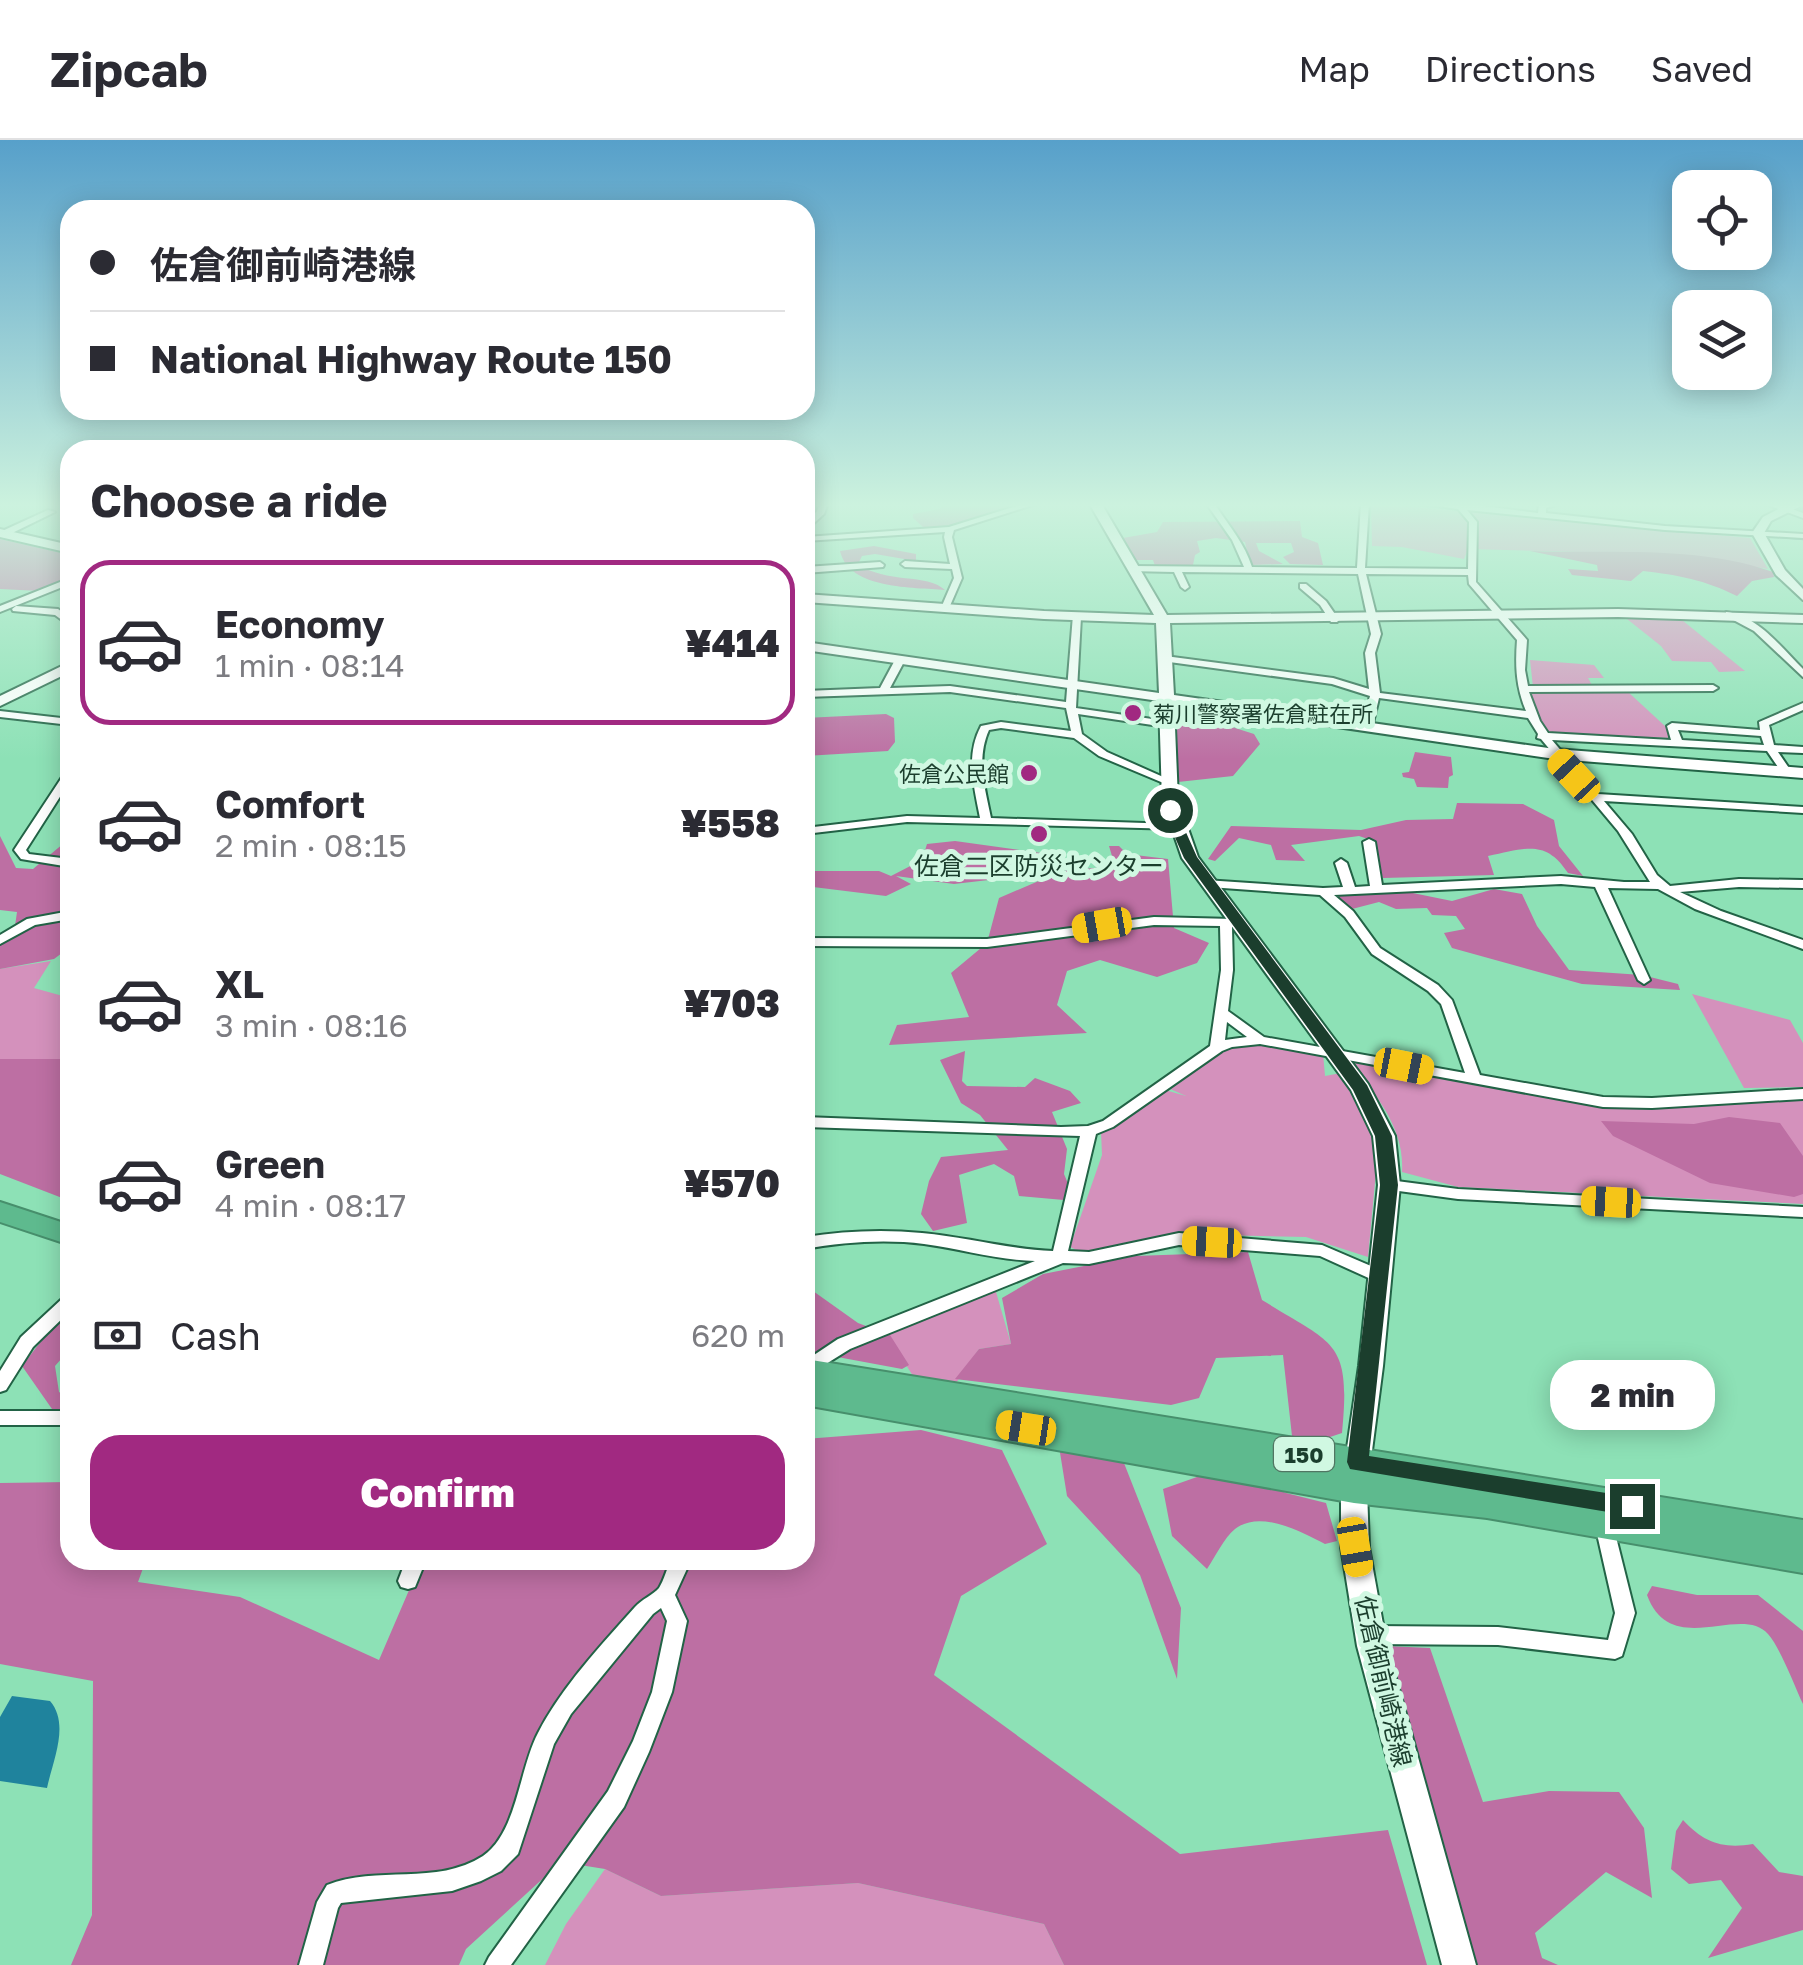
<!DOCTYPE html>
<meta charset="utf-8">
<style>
body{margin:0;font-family:"Golos Text","Noto Sans JP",sans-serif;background:#f7f7f7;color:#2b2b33;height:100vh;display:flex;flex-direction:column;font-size:38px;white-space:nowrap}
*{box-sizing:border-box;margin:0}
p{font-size:32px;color:#7c7c81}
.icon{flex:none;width:55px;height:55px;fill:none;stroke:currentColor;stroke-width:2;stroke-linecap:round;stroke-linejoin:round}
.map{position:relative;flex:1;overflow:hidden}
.drawer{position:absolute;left:60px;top:300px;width:755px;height:1130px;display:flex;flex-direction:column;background:#fff;border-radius:30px;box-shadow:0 5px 25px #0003}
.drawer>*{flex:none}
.hud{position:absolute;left:60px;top:60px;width:755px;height:220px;border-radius:30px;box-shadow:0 5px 25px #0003;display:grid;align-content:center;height:220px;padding:0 30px;background:#fff}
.fabs{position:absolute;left:1672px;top:30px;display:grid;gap:20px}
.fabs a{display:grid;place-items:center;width:100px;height:100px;border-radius:20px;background:#fff;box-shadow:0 5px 25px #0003;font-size:50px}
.end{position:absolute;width:45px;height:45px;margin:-22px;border:12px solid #1b3e2d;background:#fff;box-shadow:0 0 0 5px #fff}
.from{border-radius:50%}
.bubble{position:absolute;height:70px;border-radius:30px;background:#fff;box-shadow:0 5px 25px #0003;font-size:32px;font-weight:800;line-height:70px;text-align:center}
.car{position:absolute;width:30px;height:60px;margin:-30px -15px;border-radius:12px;box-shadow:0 0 8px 2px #0007;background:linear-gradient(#f5c518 24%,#345 0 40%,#f5c518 0 76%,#345 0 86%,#f5c518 0)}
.hud b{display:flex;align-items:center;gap:35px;height:95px;font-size:38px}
.hud b+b{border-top:2px solid #e1e1e2}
.hud i{width:25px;height:25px;background:#2b2b33}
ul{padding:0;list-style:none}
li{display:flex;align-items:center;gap:30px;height:165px;margin:0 20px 15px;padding:0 10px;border:5px solid transparent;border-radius:30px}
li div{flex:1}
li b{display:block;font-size:38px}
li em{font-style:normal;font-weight:800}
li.selected{border-color:#a12981}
li>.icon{width:90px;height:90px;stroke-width:1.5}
h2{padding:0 30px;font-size:45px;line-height:120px}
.pay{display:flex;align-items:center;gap:25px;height:110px;padding:0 30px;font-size:38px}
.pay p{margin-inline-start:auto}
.button{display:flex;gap:20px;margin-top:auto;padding:20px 30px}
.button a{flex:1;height:115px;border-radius:30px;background:#a12981;color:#fff;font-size:40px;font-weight:800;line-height:115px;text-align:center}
header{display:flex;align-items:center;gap:60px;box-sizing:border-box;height:140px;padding:0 50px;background:#fff;border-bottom:2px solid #e1e1e2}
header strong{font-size:48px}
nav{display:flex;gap:55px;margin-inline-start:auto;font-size:35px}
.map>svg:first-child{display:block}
.green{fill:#d491bc}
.forest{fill:#bd6fa3}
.water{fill:#1f839d}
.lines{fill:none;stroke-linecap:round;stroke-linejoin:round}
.stream{stroke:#1f839d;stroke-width:2.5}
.river{fill:#1f839d;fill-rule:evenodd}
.street-casing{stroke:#226346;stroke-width:4}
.secondary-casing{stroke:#226346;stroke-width:4}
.highway-casing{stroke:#478f6c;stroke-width:4}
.street{fill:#fff;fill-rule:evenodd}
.secondary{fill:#fff;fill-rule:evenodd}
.highway{fill:#5eba8e;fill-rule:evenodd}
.route{fill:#1b3e2d}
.poi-dot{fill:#a12981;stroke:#d0f8e2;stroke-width:4}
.labels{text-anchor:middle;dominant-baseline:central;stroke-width:10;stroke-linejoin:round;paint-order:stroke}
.far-poi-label{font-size:22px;fill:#1b3e2d;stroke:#d0f8e2;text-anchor:start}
.shield{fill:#d0f8e2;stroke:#517663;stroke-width:2.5}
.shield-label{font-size:22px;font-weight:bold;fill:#1b3e2d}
.poi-label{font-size:25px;fill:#1b3e2d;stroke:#d0f8e2}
.street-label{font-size:25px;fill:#1b3e2d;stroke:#d0f8e2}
</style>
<header>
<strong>Zipcab</strong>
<nav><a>Map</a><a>Directions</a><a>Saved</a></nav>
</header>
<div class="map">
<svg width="1803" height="1825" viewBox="0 0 1803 1825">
<rect width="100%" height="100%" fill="#8de1b6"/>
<!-- green -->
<g class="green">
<polygon points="1371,363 1750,398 1768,429 1683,415 1468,409 1464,419 1402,407 1372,406"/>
<polygon points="1622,475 1677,476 1745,531 1719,532 1711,522 1672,521 1661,506"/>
<polygon points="1530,520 1594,525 1604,538 1588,538 1593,547 1533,547"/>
<polygon points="1527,550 1627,551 1666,587 1671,598 1546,594 1534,577"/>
<polygon points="51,821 34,848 70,858 70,919 0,919 0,829"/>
<polygon points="1692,854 1790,880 1803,903 1803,947 1744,948"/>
<polygon points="1261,903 1323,913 1325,936 1341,933 1371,977 1377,1021 1368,1117 1306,1097 1170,1094 1081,1112 1070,1107 1102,1015 1101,991 1165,950 1186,956 1168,948 1222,910"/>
<path d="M1348,920L1608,966L1803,958V1064L1458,1047L1402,1032C1405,987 1375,954 1348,920Z"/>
<polygon points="994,1145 1011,1204 979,1209 954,1246 913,1236 886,1193"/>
<polygon points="605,1729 661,1756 858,1743 1044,1784 1064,1825 545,1825 566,1784"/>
</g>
<!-- forest -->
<g class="forest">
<polygon points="942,363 1024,363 949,387 923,387 913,378 913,374 940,369"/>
<polygon points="1300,381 1302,397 1318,403 1323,425 1290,424 1283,417 1294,412 1291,403 1256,403 1259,411 1283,424 1250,425 1245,402 1216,398 1197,401 1200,412 1195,415 1193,425 1155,426 1153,420 1132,420 1123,398 1157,392 1163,382"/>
<polygon points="0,399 70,415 70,439 40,451 0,449"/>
<path d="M874,406L916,414V421L875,414L862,416L858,424C886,444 927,433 945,450C914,447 849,450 840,411Z"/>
<path d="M1530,411C1609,414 1697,405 1773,432L1774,437L1752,441L1737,456C1705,440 1678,435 1643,431L1631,441L1572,435L1568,429L1598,431L1597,425Z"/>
<polygon points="1174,559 1264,573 1263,577 1187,569 1191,585 1232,587 1254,594 1260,604 1233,636 1178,642 1173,605"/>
<polygon points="886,574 894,578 895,602 888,611 805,616 805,578"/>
<polygon points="1415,612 1451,617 1453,635 1449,637 1448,648 1417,647 1414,639 1403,637 1402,633 1409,632"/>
<path d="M1457,663L1523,664L1554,680L1559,706L1583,736L1568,733C1545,698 1525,709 1488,716L1494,735L1383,738L1371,700L1359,696L1291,705L1305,721L1276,720L1271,705L1239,698L1215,721L1208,719L1231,686L1361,690L1406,680L1453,679Z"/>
<polygon points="0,696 16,728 33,729 70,698 70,807 54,819 0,829 0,802 14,793 17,772 0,770"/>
<polygon points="955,701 1055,715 1006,738 954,744 896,736 911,744 886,756 805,746 805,731 879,731 891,736 922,720 927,704"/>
<polygon points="1109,706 1119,706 1127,714 1168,719 1174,788 1209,803 1197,823 1157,837 1100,820 1067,831 1057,865 1087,893 889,905 897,885 969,877 951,833 987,803 999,758 1062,731 1115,726"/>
<polygon points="1494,749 1522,754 1537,786 1569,830 1642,835 1678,844 1680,850 1582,844 1452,808 1444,793 1465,789 1456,776 1432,775 1427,768 1396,769 1379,762 1352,769 1334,753 1398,750 1452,761"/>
<polygon points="965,911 962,941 967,946 1025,947 1035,938 1070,951 1081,963 1052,972 1067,1009 1064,1034 1075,1061 1019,1056 1014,1036 994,1024 959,1035 967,1083 933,1091 921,1074 929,1041 941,1017 1008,1010 980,975 961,963 940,920"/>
<polygon points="0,919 70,919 70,1061 0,1034"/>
<polygon points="1729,977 1780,983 1803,1016 1803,1054 1794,1057 1710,1043 1613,996 1601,981 1694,984"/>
<path d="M1248,1112L1262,1160C1335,1205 1351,1200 1342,1293L1321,1300L1292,1296L1283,1215L1216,1218L1199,1258L1171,1265L955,1239L979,1209L1011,1204L1002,1158L1043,1134L1135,1116Z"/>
<polygon points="813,1151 858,1183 890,1195 909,1225 902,1229 805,1211 805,1152"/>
<polygon points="70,1172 70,1209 55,1226 59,1252 70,1259 70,1269 52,1269 22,1226 48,1192"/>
<polygon points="921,1290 1002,1310 1047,1404 961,1456 934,1535 1180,1714 1388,1690 1427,1825 1064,1825 1044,1784 858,1743 661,1756 605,1729 561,1722 466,1809 459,1825 71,1825 92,1775 93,1541 0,1524 0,1343 70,1342 70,1420 146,1420 138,1442 240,1457 379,1520 422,1420 805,1420 805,1299"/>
<polygon points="1057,1294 1122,1318 1181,1468 1177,1539 1140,1435 1067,1356"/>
<path d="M1228,1326L1286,1353L1326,1363L1337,1401L1325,1404C1302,1392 1260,1369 1235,1389C1224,1398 1215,1417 1207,1429L1172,1396L1163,1349Z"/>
<path d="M1652,1446L1697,1455H1758L1803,1491V1564C1794,1545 1781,1509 1768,1494C1741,1463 1671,1520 1647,1455Z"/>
<polygon points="1387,1506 1430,1508 1483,1662 1549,1651 1619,1652 1644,1688 1652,1758 1606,1732 1535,1793 1542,1818 1558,1825 1470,1825 1422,1662"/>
<path d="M1683,1680C1704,1703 1723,1709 1753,1704L1779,1732L1803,1736V1790L1708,1818L1742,1768L1721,1740L1689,1744L1671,1729L1676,1691Z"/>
</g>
<!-- water -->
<path class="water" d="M12,1556L50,1561C70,1584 53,1620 47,1648L0,1641V1577Z"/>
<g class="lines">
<!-- stream -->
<g class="stream">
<polyline points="1398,363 1478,371"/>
<polyline points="1661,390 1750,395"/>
<polyline points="1770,396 1803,399"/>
</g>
<!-- river -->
<polygon class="river" points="1781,363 1803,364 1803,372 1782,366"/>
<!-- street casing -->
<g class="street-casing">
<g id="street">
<polygon points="820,363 828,363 824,374 805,391 805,384 817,371"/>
<polygon points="1026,363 1039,363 954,390 952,397 962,438 949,468 945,471 941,468 954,438 952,429 905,427 901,424 905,421 950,424 944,397 945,392 805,401 805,397 949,387"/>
<path d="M1206,363H1214C1228,385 1244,402 1252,427L1357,428L1361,363H1369L1365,428L1468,429L1469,382L1458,369L1418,363H1461L1538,373L1539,364L1562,363L1546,368V373L1665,386L1803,394V398L1665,390L1467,370L1477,382L1476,442L1527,500L1525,530L1528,546L1713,545L1718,548L1713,551L1529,552L1540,581L1548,593L1671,600L1667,586L1672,583L1760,590L1759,582L1803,563V570L1769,585L1774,605L1803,607V613L1778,612L1791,631L1786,634L1782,633L1767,611L1552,600L1598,654L1803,667V673L1604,661L1632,694L1657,735L1670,746L1739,739L1803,740V748L1739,747L1680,752L1721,771L1803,800V809L1695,769L1658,749L1608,748L1650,840L1644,844L1638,840L1595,747L1561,744L1334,755L1353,771L1380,808L1438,845L1452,860L1480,935L1603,957L1652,958L1803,949V959L1652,968L1603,967L1260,904L1232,907L1222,911L1113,987L1096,994L1068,1111L1089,1112L1179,1093L1322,1105L1385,1132L1387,1136L1385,1140H1373L1320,1116L1179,1105L1089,1124L1063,1123L850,1209L805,1237V1221L838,1199L1035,1121C997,1120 961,1109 924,1104C885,1099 844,1102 805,1109V1097C843,1091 883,1089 922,1093C966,1097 1008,1109 1053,1111L1080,996L805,987V977L1061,987L1088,986L1103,981L1210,906L1221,830L1220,786L1154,785L987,807L805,806V798L987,799L1154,777L1233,779L1239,783L1232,787L1233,830L1228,871L1264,897L1465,933L1441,864L1428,851L1372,814L1345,777L1320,755L1209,747L1203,743L1205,740L1323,748L1343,747L1335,723L1341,719L1347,723L1355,747L1370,746L1363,702L1369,699L1375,702L1382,745L1561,736L1624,742H1650L1618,691L1541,599L1537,598L1538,594L1528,578L1379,558L1372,587L1367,590L1362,587L1370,556L1332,544L1162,521L1160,519L1165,516L1333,538L1369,549L1365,513L1371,494L1358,434L1182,432L1189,447L1185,450L1181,447L1174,432L1129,431V427L1132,426L1244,427L1232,400ZM1366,434L1468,435L1469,444L1517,500C1515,526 1516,547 1526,571L1380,553L1375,513L1381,494ZM1678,590L1761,596L1764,605L1682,600ZM1227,882L1247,897L1225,900Z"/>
<polygon points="1763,363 1775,363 1803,373 1803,378"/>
<polygon points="48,370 55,372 6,396 0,396 0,392"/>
<polygon points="880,422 884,425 883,427 805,433 805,427"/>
<polygon points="70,438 70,444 0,472 0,466"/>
<polygon points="805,441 809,444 815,458 814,460 807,458"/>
<polygon points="1300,444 1306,444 1326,461 1339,480 1337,482 1331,482 1320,465 1300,448"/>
<polygon points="16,466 58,469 70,478 70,486 55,475 13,471 12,469"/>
<path d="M1726,472C1757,475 1782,508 1803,529V537L1754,491L1726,476Z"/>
<path d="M1073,475L1081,477L1076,568L1166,581L1171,584L1166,587L1078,574L1082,594L1107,612L1170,640L1165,643L1161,642L1099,616L1074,598L1001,588L989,590C976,619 985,648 991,678L1175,684L1179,685V689L907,682L805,694V688L907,676L980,678C974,646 965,616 981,586L1001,582L1071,591L1066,568L950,552L805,557V551L880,548L895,520L900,517L905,520L890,548L950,546L1066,562Z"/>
<polygon points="0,571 70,579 70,585 0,577"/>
<polygon points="70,630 70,641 26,710 29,714 70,719 70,727 21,719 14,710 66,631"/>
<polygon points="70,771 70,779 35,785 0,804 0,795 27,779"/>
<polygon points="1389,1040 1458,1049 1803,1067 1803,1077 1458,1059 1384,1049 1381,1045 1384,1041"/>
<polygon points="70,1155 70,1171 33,1207 6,1250 0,1252 0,1231 21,1197 64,1157"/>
<rect x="0" y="1271" width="70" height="14"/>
<polygon points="1604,1377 1611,1379 1613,1385 1635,1473 1622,1516 1615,1519 1498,1505 1371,1504 1364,1501 1361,1495 1364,1489 1371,1486 1498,1487 1608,1500 1615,1473 1595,1385 1597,1379"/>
<polygon points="406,1420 426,1420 415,1447 408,1449 401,1447 398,1441"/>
<path d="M671,1420H691L675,1455L687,1481L672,1552L649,1612L624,1667L511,1825H485L489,1817L608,1651L633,1601L652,1552L667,1481L661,1468L653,1474L571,1574L554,1604L518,1714L501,1731L481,1741L452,1751L341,1763L338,1768L323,1825H299L317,1762L327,1745C376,1725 437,1746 483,1716C517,1693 519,1629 538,1593C561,1548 601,1505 635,1467C642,1459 653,1455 659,1448C664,1440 667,1428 671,1420Z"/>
</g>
</g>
<!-- secondary casing -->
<g class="secondary-casing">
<g id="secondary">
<polygon points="1089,363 1101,363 1167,475 1618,469 1803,475 1803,483 1618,477 1170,483 1174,555 1555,609 1803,628 1803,638 1555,619 1174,563 1178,660 1198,717 1368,944 1395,996 1400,1045 1383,1226 1367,1349 1369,1407 1387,1506 1476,1825 1442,1825 1357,1506 1341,1407 1341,1349 1359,1226 1378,1045 1373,996 1351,950 1182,718 1162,660 1159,561 805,510 805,502 1159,553 1156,483 1044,479 805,462 805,454 1044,471 1154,475"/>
<polygon points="1790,363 1803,365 1771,381 1764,393 1785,430 1803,449 1803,460 1776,435 1752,393 1763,377"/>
<polygon points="0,389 70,405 70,413 0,397"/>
<polygon points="70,522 70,532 0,566 0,556"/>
</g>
</g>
<!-- highway casing -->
<g class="highway-casing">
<g id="highway">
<polygon points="0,1062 70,1085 70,1105 0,1082"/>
<polygon points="805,1219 1803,1380 1803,1433 1487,1378 1354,1363 805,1265"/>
</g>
</g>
<!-- street -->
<use href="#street" class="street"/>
<!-- secondary -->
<use href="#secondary" class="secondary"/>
<!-- highway -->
<use href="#highway" class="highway"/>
</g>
<!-- sky -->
<linearGradient id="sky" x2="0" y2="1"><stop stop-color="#57a0ca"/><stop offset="0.59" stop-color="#ccf2de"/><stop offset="1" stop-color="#ccf2de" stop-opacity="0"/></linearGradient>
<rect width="1803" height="619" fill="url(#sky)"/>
<!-- route -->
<polygon class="route" points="1170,666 1176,670 1197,717 1367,945 1392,996 1398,1045 1369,1316 1632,1357 1643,1366 1640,1373 1632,1376 1350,1329 1347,1322 1380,1045 1375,996 1353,950 1184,718 1163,670"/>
<!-- markers -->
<g class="poi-dot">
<circle cx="1133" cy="573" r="10"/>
<circle cx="1029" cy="633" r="10"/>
<circle cx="1039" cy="694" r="10"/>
</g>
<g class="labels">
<!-- far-poi labels -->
<g class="far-poi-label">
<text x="1153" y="573">菊川警察署佐倉駐在所</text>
<text x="1009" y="633" text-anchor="end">佐倉公民館</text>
</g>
<!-- shield labels -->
<rect class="shield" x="1274" y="1297" width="60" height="34" rx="8"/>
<g class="shield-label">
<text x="1304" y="1314">150</text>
</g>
<!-- poi labels -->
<g class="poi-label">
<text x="1039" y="725">佐倉二区防災センター</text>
</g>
<!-- street labels -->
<g class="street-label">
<text transform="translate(1384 1541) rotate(77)">佐倉御前崎港線</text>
</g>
</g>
</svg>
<div class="fabs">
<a><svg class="icon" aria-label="locate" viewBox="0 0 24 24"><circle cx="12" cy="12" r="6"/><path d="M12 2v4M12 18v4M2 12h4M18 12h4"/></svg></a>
<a><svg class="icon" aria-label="layers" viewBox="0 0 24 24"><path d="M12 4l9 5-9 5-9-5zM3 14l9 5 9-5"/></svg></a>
</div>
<i class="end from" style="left:1170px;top:670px"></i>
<i class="end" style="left:1632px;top:1366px"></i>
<div class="bubble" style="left:1550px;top:1220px;width:165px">2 min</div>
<i class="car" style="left:1574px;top:636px;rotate:317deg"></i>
<i class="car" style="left:1102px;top:785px;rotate:260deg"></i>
<i class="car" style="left:1404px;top:926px;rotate:101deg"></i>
<i class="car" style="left:1611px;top:1062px;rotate:273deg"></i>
<i class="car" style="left:1212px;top:1102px;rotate:273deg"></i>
<i class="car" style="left:1026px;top:1288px;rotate:279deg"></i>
<i class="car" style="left:1355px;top:1407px;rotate:170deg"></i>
<div class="hud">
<b><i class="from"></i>佐倉御前崎港線</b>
<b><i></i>National Highway Route 150</b>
</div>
<section class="drawer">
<h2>Choose a ride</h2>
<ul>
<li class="selected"><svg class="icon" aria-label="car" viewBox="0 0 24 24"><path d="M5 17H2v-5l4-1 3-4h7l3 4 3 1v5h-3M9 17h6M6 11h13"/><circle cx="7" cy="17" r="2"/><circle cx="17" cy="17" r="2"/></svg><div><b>Economy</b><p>1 min · 08:14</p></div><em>¥414</em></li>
<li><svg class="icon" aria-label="car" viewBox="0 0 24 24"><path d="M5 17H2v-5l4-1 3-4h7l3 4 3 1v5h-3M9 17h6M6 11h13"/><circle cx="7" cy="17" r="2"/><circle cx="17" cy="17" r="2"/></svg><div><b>Comfort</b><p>2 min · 08:15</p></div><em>¥558</em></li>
<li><svg class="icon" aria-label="car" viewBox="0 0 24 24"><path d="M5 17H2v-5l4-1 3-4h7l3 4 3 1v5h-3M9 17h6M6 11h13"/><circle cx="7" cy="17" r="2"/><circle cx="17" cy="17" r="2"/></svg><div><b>XL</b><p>3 min · 08:16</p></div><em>¥703</em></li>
<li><svg class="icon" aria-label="car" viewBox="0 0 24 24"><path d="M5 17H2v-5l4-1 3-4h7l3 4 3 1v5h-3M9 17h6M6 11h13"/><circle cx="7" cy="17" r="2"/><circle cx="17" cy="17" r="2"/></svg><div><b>Green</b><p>4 min · 08:17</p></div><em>¥570</em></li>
</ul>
<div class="pay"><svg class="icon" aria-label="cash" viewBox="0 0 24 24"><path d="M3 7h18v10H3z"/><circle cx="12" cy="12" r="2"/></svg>Cash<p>620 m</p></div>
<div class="button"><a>Confirm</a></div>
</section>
</div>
